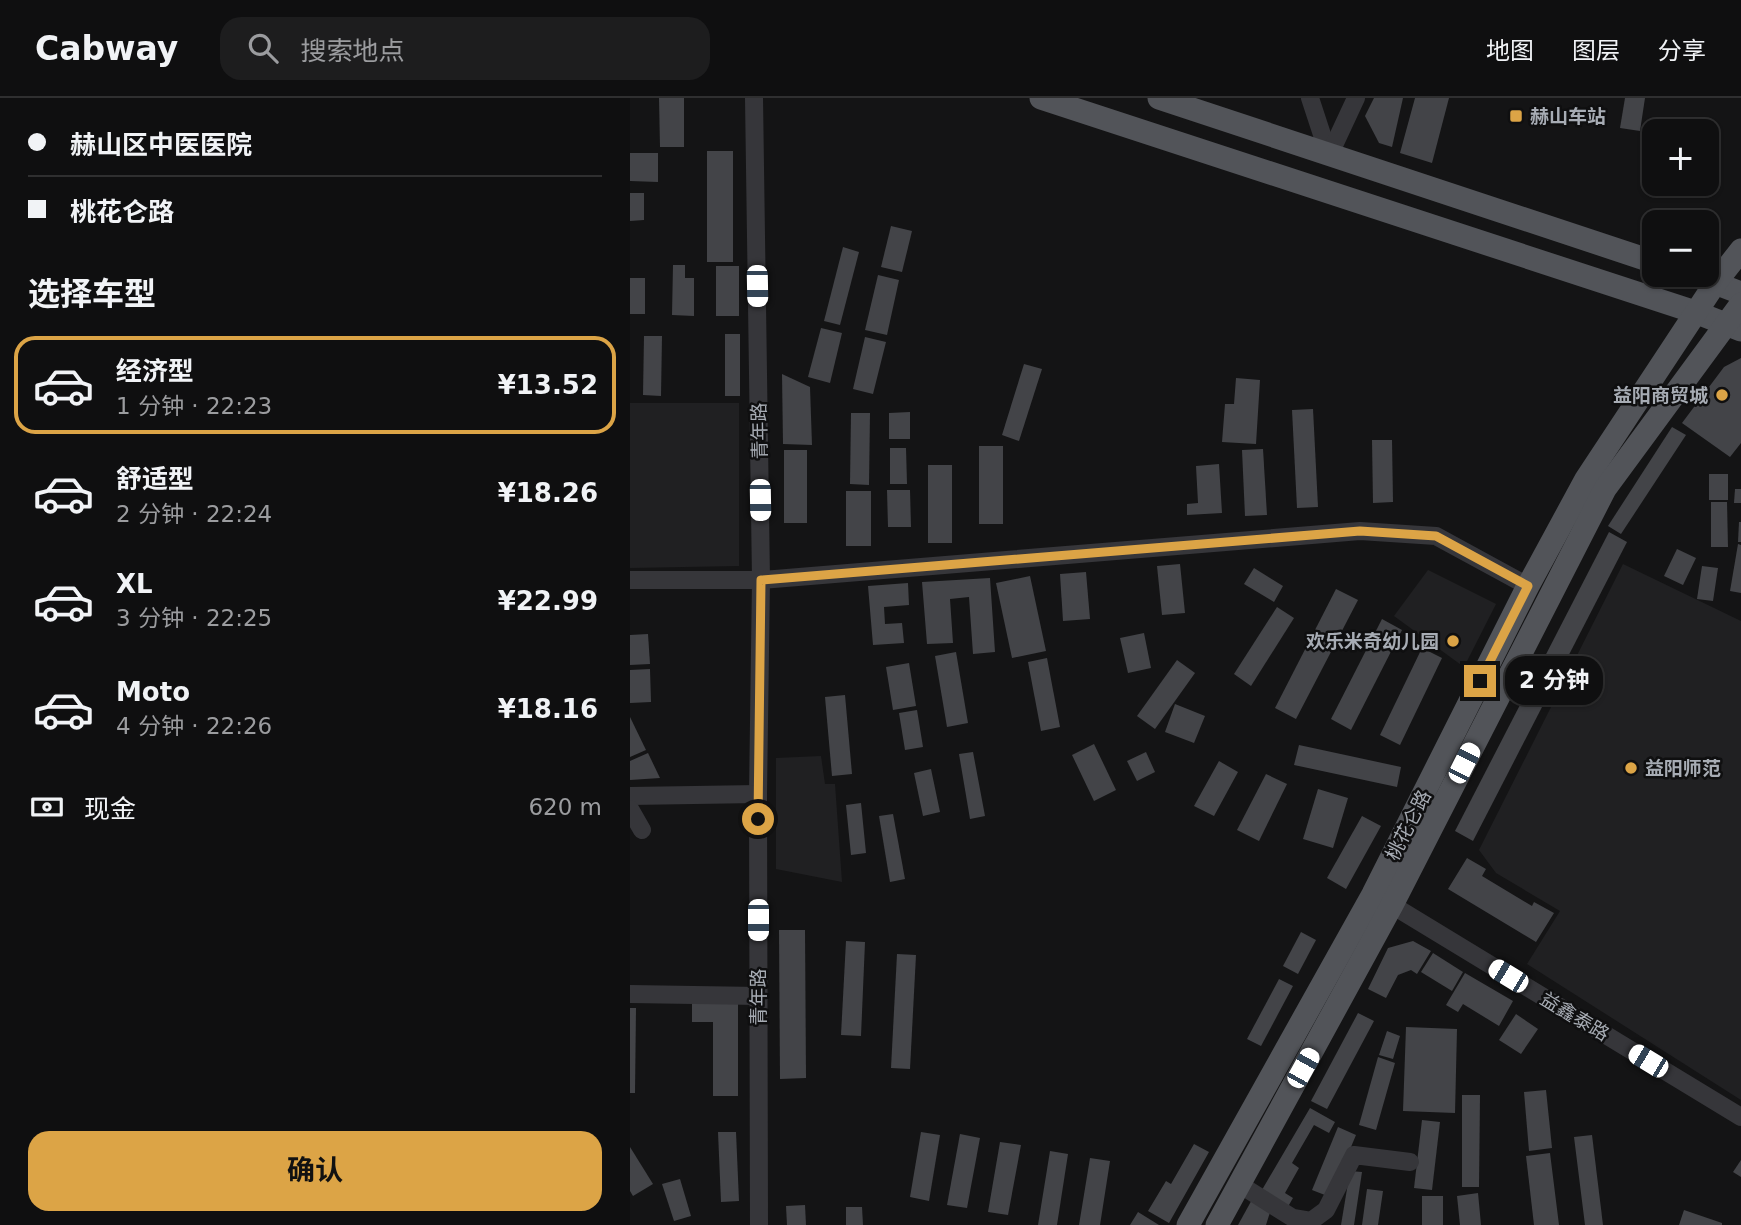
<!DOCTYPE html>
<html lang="zh">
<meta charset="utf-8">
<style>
body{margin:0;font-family:"DejaVu Sans","Noto Sans SC",sans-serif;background:#1d1d1e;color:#f1f3f6;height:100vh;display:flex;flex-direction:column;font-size:26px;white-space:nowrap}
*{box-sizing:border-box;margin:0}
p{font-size:23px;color:#9b9c9f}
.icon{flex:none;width:38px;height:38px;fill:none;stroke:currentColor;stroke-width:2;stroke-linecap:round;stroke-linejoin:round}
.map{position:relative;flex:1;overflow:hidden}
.sheet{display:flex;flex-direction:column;background:#0f0f10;width:630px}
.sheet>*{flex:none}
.banner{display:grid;align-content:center;height:154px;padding:0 28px;background:#0f0f10}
.buttons{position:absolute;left:1012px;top:21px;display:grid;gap:14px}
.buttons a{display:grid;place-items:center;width:77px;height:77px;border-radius:14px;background:#0f0f10;box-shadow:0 2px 5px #0004,0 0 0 2px #2f2f30;font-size:35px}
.end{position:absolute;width:32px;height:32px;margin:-16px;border:9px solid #dca446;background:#111;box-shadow:0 0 0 4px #111}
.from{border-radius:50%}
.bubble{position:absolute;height:49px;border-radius:21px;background:#0f0f10;box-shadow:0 2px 5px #0004,0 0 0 2px #2f2f30;font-size:23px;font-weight:700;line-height:49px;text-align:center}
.car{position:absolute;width:21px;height:42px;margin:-21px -10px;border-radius:9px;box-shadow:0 0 5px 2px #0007;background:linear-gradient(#fff 24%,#345 0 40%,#fff 0 76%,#345 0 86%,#fff 0)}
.banner b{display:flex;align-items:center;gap:24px;height:66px;font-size:26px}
.banner b+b{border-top:2px solid #2f2f30}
.banner i{width:18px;height:18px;background:#f1f3f6}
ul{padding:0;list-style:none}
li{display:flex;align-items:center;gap:21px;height:98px;margin:0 14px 10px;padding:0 14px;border:4px solid transparent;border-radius:21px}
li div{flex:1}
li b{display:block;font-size:26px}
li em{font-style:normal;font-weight:700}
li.current{border-color:#dca446}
li>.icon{width:63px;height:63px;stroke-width:1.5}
h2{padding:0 28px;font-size:32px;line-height:84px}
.pay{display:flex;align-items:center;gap:18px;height:77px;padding:0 28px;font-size:26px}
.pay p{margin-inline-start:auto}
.action{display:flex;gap:14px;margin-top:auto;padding:14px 28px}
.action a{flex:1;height:80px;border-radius:21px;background:#dca446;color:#111;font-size:28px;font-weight:700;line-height:80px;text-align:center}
header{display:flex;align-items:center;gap:42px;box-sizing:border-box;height:98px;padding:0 35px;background:#0f0f10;border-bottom:2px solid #2f2f30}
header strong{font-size:33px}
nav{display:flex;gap:38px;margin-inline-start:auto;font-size:24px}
.search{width:490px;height:63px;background:#1d1d1e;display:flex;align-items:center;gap:18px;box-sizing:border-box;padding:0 24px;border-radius:21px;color:#9b9c9f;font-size:26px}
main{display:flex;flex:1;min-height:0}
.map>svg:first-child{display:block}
.built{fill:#202022}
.building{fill:#434448}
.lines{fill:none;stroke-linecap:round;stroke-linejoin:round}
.minor{stroke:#36363a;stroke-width:18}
.major{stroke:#525459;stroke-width:23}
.route{stroke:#dca446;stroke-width:9}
.poi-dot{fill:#dca446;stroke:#0f0f10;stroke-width:2.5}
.labels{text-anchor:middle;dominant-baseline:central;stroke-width:5;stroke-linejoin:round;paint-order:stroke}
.poi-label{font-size:19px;font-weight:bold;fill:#a7acb4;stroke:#0f0f10;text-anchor:start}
.street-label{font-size:19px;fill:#a7acb4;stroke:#0f0f10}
</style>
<header>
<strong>Cabway</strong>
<div class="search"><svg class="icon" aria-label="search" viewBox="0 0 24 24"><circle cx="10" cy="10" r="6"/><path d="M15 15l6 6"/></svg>搜索地点</div>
<nav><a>地图</a><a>图层</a><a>分享</a></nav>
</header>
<main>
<section class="sheet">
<div class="banner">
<b><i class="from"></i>赫山区中医医院</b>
<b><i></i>桃花仑路</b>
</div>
<h2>选择车型</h2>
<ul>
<li class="current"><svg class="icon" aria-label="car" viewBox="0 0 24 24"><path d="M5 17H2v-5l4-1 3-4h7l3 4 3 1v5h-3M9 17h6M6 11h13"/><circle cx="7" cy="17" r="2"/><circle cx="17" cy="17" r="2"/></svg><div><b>经济型</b><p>1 分钟 · 22:23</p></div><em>¥13.52</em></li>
<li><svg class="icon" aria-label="car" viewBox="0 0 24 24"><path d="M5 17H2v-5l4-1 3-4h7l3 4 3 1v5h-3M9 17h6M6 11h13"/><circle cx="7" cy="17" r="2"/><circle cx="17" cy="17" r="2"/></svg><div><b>舒适型</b><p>2 分钟 · 22:24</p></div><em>¥18.26</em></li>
<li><svg class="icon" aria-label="car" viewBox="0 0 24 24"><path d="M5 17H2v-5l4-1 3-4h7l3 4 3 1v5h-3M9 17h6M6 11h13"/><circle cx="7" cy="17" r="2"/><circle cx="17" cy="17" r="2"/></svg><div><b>XL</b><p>3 分钟 · 22:25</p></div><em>¥22.99</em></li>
<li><svg class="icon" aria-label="car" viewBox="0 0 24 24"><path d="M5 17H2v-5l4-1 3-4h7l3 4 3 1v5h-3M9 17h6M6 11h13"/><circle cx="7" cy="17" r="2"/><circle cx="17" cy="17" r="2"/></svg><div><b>Moto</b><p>4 分钟 · 22:26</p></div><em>¥18.16</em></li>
</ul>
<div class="pay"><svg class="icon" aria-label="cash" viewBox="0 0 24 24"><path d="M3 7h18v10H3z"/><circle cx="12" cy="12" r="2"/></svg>现金<p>620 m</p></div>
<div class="action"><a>确认</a></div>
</section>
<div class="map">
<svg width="1111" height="1127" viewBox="0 0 1111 1127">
<rect width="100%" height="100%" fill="#141415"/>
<!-- built -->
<g class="built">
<polygon points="0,305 109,305 109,468 0,470"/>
<polygon points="993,466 1111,523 1111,1002 897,866 930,813 866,775 849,752"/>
<polygon points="798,472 866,506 834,569 764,518"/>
<polygon points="191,658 195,686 205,686 212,784 146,771 146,660"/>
</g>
<!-- building -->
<g class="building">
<polygon points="29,0 54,0 54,49 30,49"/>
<polygon points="744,0 773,0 762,49 749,45 735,18"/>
<polygon points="785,0 819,0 802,65 770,55"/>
<polygon points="995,0 1015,0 1010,33 990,30"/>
<rect x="77" y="53" width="26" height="111"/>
<polygon points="0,55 28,55 28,84 0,83"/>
<polygon points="0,95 14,95 14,122 0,123"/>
<polygon points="261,128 282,133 272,174 251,169"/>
<polygon points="213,149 229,154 210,227 194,223"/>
<polygon points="43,167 55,167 55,180 64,180 64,218 42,217"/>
<rect x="86" y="168" width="23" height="50"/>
<polygon points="248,177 269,182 257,237 235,232"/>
<rect x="0" y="180" width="15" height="36"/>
<polygon points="191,230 212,235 200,285 178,279"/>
<rect x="95" y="236" width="15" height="62"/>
<polygon points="14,238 32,238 31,298 13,297"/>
<polygon points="235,239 256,244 243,296 223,291"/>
<polygon points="1111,260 1111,345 1100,359 1052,325 1094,269"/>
<polygon points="394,266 412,271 389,343 372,337"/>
<polygon points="152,276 180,289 182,347 153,346"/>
<polygon points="606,280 630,282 626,346 592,344 595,306 604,306"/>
<polygon points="683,311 688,409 667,410 662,312"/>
<polygon points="280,314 280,341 259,341 259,315"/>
<polygon points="221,315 240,315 239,387 220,386"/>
<polygon points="1042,329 1056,337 991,436 978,428"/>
<polygon points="742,342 762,342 763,404 743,405"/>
<rect x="349" y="348" width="24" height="78"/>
<polygon points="260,350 276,350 277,386 260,386"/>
<polygon points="633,351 637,417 615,418 612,352"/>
<rect x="154" y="352" width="23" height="73"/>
<polygon points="589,366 592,415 557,417 557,406 568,405 566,368"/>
<rect x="298" y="367" width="24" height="78"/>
<rect x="1079" y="376" width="19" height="26"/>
<polygon points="1105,391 1111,391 1111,405 1104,405"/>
<polygon points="257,392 280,392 281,429 258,429"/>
<rect x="216" y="393" width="25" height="55"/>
<polygon points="1081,404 1097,404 1098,449 1081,449"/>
<polygon points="1109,424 1111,424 1111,444 1108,444"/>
<polygon points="979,434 997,444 843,743 825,733"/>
<polygon points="1108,446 1111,447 1111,495 1100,493"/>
<polygon points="1047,451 1066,460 1053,487 1034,478"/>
<polygon points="550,466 555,515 532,517 527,468"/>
<polygon points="1072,468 1088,470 1083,503 1067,501"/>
<polygon points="624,470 653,488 644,504 614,486"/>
<polygon points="456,474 460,521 433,523 430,476"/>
<polygon points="400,478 416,553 382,560 366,485"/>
<polygon points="360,480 365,554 343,556 339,499 320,501 323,545 297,546 292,484"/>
<polygon points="278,485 279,507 254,509 255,526 272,525 274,545 243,547 238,488"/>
<polygon points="706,491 728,502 666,621 645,610"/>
<polygon points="647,509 664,520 621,588 604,576"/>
<polygon points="752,521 772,532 721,632 701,621"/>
<polygon points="514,535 521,570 498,575 490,540"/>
<polygon points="18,536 20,566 0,567 0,537"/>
<polygon points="792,550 812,560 770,647 750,637"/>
<polygon points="326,554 338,625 317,629 305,558"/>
<polygon points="417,560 430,629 411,633 398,564"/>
<polygon points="547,562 565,575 525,631 507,618"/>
<polygon points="279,565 286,608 263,612 256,569"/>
<polygon points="20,571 21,604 0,605 0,572"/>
<polygon points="215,597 222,676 202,678 195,599"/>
<polygon points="545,606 575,618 564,645 535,634"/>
<polygon points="287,612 293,649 275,652 269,615"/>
<polygon points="0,619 16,652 0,659"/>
<polygon points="464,646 486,692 464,703 442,657"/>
<polygon points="669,647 771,669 767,689 664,667"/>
<polygon points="343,654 355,718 340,721 329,656"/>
<polygon points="516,654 525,674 507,683 497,663"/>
<polygon points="18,655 30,680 0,682 0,663"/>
<polygon points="589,663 608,674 584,718 564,708"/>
<polygon points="301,671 310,714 293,718 284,675"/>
<polygon points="636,676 657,686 629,743 607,732"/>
<polygon points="688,691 718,700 703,750 673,741"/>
<polygon points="231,705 236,755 221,757 216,707"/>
<polygon points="263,716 275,781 260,784 249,718"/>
<polygon points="732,718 751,728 716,791 697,780"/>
<polygon points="837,760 856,771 852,778 902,808 904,804 924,815 906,844 818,791"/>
<polygon points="149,832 175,832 176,980 150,981"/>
<polygon points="671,834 686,842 668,876 653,868"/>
<polygon points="216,843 235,844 231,938 211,937"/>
<polygon points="783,843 801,853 787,876 781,872 768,877 756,900 738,891 758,850"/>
<polygon points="803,855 833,874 822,893 791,874"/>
<polygon points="267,856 286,857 280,971 261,970"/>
<polygon points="835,875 883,903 869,928 833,906 828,914 816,907"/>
<polygon points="649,881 663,888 631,948 617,941"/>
<polygon points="62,904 108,904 108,998 83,998 83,924 62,924"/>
<polygon points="0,910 6,910 5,995 0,995"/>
<polygon points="728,915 744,923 697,1011 681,1003"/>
<polygon points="886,916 908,931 891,956 869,942"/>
<polygon points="776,929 827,931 825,1015 773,1013"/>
<polygon points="757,933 770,938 763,961 749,957"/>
<polygon points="748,959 765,965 746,1032 729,1027"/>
<polygon points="916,992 922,1050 899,1053 894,994"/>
<polygon points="832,997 850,997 849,1089 832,1089"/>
<polygon points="680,1010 705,1024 699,1035 684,1027 662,1065 669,1070 655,1095 663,1100 656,1112 629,1097"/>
<polygon points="792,1022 810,1024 802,1092 784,1090"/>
<polygon points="708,1029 726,1037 700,1099 682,1092"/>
<polygon points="88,1034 106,1034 109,1103 91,1104"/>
<polygon points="291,1034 310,1037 299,1103 280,1099"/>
<polygon points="330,1036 350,1040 337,1110 317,1107"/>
<polygon points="962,1037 973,1127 955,1127 944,1039"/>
<polygon points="370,1044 391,1047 378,1117 358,1114"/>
<polygon points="564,1046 579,1054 539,1125 518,1113 536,1083 541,1086"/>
<polygon points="0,1049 23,1086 3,1098 0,1093"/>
<polygon points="420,1053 438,1056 427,1127 408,1127"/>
<polygon points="920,1055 929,1127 904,1127 896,1058"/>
<polygon points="460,1060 480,1063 470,1127 449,1127"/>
<polygon points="1111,1062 1111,1079 1103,1074"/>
<polygon points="720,1073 732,1074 724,1127 711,1127"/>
<polygon points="50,1081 61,1118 44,1123 32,1086"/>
<polygon points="737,1091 753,1093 748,1127 732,1127"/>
<polygon points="848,1095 851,1127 830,1127 827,1098"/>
<polygon points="624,1098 642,1108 636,1127 608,1127"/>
<rect x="792" y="1098" width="21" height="29"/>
<polygon points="175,1107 176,1127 157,1127 156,1108"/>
<polygon points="216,1109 232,1109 233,1127 216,1127"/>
<polygon points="1054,1112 1092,1125 1092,1127 1049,1127"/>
<polygon points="508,1114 529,1127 500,1127"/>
</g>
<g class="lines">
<!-- minor -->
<g class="minor">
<polyline points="124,0 131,482 128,696 129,1127"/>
<polyline points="680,0 699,58"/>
<polyline points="699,58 726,0"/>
<polyline points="0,482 131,482 730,433 806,438 898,488"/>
<polyline points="0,698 128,696"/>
<polyline points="0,711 12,732"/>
<polyline points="752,801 1111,1019"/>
<polyline points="0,896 129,898"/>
<polyline points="609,1086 663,1120 681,1123 696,1112 724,1057 780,1064"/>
</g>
<!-- major -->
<g class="major">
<polyline points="411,0 1065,214 1111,232"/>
<polyline points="529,0 1024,164"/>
<polyline points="1064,177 1111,195"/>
<polyline points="558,1127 743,796 898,488 956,381 1086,184 1111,152"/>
<polyline points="587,1127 762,807 975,391 1111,206"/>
</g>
</g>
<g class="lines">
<!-- route -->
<polyline class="route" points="128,721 131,482 730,433 806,438 898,488 850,583"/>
</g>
<!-- markers -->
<g class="poi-dot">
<rect x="879" y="11" width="14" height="14" rx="3.5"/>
<circle cx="1092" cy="297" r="7"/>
<circle cx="823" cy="543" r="7"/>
<circle cx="1001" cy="670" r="7"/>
</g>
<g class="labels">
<!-- poi labels -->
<g class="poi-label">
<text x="900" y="18">赫山车站</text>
<text x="1078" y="297" text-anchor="end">益阳商贸城</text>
<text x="809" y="543" text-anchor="end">欢乐米奇幼儿园</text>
<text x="1015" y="670">益阳师范</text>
</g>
<!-- street labels -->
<g class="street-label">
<text transform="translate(129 333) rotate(-91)">青年路</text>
<text transform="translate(778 727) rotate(-63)">桃花仑路</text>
<text transform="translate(128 899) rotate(-90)">青年路</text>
<text transform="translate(945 918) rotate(31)">益鑫泰路</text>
</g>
</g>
</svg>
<div class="buttons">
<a>+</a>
<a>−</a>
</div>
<i class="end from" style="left:128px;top:721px"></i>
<i class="end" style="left:850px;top:583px"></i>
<div class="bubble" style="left:875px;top:558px;width:98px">2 分钟</div>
<i class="car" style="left:127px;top:188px;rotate:179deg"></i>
<i class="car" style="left:130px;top:402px;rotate:179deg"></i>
<i class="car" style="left:834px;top:665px;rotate:27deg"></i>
<i class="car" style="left:128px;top:822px;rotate:180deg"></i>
<i class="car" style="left:878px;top:878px;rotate:301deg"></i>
<i class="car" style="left:1018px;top:963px;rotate:301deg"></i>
<i class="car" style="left:673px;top:970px;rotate:29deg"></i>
</div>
</main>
